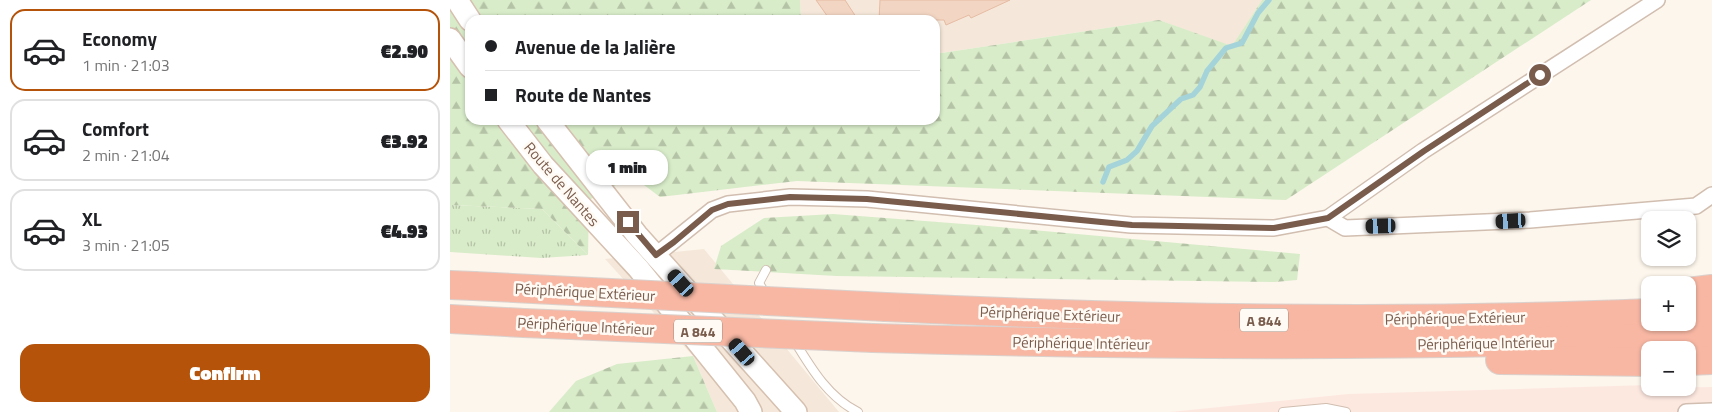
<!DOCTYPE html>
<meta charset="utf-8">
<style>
body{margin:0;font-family:"Titillium Web",sans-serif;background:#f2f2f2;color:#202124;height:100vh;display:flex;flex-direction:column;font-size:19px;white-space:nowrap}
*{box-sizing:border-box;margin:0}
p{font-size:16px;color:#757577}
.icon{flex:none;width:28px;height:28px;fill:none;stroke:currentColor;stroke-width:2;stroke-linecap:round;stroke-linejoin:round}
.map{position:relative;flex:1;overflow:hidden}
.side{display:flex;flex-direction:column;background:#fff;width:450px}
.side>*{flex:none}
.hud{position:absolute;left:15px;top:15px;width:475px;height:110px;border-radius:15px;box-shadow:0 1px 4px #0004;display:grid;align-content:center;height:110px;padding:0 20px;background:#fff}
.tools{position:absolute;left:1191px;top:211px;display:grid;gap:10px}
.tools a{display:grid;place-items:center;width:55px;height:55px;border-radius:10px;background:#fff;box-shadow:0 1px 4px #0004;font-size:25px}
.end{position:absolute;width:22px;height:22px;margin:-11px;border:6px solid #7a5c4d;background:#fff;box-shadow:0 0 0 2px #fff}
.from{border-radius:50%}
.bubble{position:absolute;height:35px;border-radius:15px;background:#fff;box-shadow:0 1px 4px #0004;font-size:16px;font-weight:800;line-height:35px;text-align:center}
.car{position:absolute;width:15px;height:30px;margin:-15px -8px;border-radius:6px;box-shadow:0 0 4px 1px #0007;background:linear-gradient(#222 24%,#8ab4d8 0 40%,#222 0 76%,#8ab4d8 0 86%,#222 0)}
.hud b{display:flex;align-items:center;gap:18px;height:48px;font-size:19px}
.hud b+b{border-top:1px solid #e0e0e0}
.hud i{width:12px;height:12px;background:#202124}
ul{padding:9px 0 0;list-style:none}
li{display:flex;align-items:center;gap:15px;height:82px;margin:0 10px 8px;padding:0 10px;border:2px solid #e0e0e0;border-radius:15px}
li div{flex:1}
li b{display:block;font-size:19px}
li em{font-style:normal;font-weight:800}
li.on{border-color:#b45309}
li>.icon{width:45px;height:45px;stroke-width:1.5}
.primary-button{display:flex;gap:10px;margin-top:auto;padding:10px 20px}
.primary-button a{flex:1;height:58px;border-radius:15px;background:#b45309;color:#fff;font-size:20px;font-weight:800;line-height:58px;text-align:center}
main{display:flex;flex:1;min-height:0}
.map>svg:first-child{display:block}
.residential{fill:#f5e8da}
.commercial{fill:#fde8e0}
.grass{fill:url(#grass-tufts)}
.forest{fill:url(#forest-firs)}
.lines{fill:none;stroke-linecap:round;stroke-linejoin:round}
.stream{stroke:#a5d3da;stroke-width:5.5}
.building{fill:#f3d5c3;stroke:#e6bba3}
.lane-casing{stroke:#d1beb0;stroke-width:10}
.street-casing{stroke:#d1beb0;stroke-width:18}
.secondary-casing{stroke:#d6c0b0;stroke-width:24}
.highway-casing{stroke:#dad1cd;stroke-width:30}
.lane{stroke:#fff;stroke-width:8}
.street{stroke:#fff;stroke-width:15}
.secondary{stroke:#fff;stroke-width:21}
.highway{stroke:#f7b7a3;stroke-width:28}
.highway-bridge-casing{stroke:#dad1cd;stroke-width:30;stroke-linecap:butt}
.highway-bridge{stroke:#f7b7a3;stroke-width:28}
.route{stroke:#7a5c4d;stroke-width:6}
.labels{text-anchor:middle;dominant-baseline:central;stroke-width:5;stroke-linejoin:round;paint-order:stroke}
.shield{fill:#fffaf3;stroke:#a28b7f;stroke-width:1}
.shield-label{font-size:14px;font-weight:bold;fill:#7a5c4d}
.street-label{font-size:15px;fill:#7a5c4d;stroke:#fffaf3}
</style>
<main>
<section class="side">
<ul>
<li class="on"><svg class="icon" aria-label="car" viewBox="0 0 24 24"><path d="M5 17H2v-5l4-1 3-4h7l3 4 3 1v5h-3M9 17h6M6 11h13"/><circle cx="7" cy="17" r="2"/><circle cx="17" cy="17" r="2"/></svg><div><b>Economy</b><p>1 min · 21:03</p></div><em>€2.90</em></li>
<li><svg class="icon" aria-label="car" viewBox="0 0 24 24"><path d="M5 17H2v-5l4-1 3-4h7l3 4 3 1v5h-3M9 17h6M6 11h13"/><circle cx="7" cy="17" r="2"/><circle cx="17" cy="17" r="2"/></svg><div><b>Comfort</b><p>2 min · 21:04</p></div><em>€3.92</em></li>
<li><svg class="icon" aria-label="car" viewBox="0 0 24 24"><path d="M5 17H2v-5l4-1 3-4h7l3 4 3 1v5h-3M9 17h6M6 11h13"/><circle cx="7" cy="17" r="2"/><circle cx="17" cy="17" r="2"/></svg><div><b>XL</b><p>3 min · 21:05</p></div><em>€4.93</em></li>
</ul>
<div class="primary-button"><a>Confirm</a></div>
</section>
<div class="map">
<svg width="1262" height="412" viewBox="0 0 1262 412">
<defs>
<pattern id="grass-tufts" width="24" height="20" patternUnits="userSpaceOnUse" patternTransform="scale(1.25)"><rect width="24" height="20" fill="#d8ecc9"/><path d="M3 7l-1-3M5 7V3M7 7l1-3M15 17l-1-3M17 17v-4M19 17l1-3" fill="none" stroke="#b4c2a5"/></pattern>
<pattern id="forest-firs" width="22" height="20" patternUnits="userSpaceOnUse" patternTransform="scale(1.25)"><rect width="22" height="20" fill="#d8ecc9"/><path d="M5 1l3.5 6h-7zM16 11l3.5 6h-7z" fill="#b4c2a5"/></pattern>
</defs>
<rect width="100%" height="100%" fill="#fdf6ec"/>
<!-- residential -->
<g class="residential">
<polygon points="350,0 812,0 782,47 709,20 485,54 485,20 351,20"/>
<polygon points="254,249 389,412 267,412 243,356 155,259"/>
</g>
<!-- commercial -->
<polygon class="commercial" points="1198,385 1200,385 1200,388 1262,387 1262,412 720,412 898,394"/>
<!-- grass -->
<polygon class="grass" points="0,205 92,209 138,255 91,258 0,252"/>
<!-- forest -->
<g class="forest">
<polygon points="0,0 350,0 351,20 20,20 20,120 485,120 485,54 709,20 782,46 812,0 1141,0 836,200 347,181 210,197 182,176 139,200 138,255 92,209 0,205"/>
<polygon points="383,214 527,225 850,254 847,280 825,282 386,276 264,269 271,246 314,218"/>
<polygon points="243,356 267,412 99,412 126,381 167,364"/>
</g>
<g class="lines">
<!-- stream -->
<polyline class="stream" points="653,182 659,167 677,160 687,151 702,126 731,99 743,95 750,87 757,71 776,48 792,43 808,13 819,0"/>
</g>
<!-- building -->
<g class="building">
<polygon points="366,0 395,0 408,20 380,20"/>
<polygon points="430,0 560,0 521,18 519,15 496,25 494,20 429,20"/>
</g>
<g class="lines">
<!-- lane casing -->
<g class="lane-casing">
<g id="lane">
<polyline points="316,270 309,283 317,296"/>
<path d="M344,340C361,368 378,397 408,412"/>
<polyline points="833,412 876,408 896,412"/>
</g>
</g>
<!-- street casing -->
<g class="street-casing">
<g id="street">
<polyline points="878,218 895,228 1080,220 1246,206 1262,195"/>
<polyline points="206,255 262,210 278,204 340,197 417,199 681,225 824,228 878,218 973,151 1207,0"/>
<polyline points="1236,412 1262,411"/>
</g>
</g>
<!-- secondary casing -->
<g class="secondary-casing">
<g id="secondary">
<polyline points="7,0 20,20"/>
<polyline points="0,39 20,67"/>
<polyline points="58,120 93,165 188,268 295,401 301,412"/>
<polyline points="97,120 187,235 346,412"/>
</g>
</g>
<!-- highway casing -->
<g class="highway-casing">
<g id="highway">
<polyline points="0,285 24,286"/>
<polyline points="1238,292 1262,289"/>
<path d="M436,307C691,319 945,324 1200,313"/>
<polyline points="1238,311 1262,310"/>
<polyline points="0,319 74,323"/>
<path d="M423,338C703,346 982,348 1262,335"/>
<polyline points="1050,360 1200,362"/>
<polyline points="1238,361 1262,360"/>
</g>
</g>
<!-- lane -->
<use href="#lane" class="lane"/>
<!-- street -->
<use href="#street" class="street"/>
<!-- secondary -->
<use href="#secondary" class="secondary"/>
<!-- highway -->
<use href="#highway" class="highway"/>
<!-- highway-bridge casing -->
<g class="highway-bridge-casing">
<g id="highway-bridge">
<polyline points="24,286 436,307"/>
<polyline points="74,323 423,338"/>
</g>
</g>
<!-- highway-bridge -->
<use href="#highway-bridge" class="highway-bridge"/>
</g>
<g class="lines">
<!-- route -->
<polyline class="route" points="178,222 206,255 224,242 262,210 278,204 340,197 417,199 682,225 824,228 878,218 974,151 1090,75"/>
</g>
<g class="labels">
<!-- shield labels -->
<g class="shield">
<rect x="790" y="308.5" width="48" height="23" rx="4"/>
<rect x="224" y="319.5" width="48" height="23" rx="4"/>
</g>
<g class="shield-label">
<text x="814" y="320">A 844</text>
<text x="248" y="331">A 844</text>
</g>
<!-- street labels -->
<g class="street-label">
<text transform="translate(112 184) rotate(49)">Route de Nantes</text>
<text transform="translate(135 292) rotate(3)">Périphérique Extérieur</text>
<text transform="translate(600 314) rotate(2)">Périphérique Extérieur</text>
<text transform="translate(1005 318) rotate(-1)">Périphérique Extérieur</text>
<text transform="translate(136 326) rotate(3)">Périphérique Intérieur</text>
<text transform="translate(631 343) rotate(1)">Périphérique Intérieur</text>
<text transform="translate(1036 343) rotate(-1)">Périphérique Intérieur</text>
</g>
</g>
</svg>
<div class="tools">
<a><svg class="icon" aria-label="layers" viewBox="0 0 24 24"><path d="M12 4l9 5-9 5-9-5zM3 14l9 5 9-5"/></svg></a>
<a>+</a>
<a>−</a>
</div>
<i class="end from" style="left:1090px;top:75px"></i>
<i class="end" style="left:178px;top:222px"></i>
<div class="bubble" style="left:136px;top:150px;width:82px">1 min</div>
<i class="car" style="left:1061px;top:221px;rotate:267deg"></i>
<i class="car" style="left:931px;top:226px;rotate:268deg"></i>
<i class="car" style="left:231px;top:283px;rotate:318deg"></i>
<i class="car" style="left:292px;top:352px;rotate:319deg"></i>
<div class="hud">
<b><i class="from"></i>Avenue de la Jalière</b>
<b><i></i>Route de Nantes</b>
</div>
</div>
</main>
